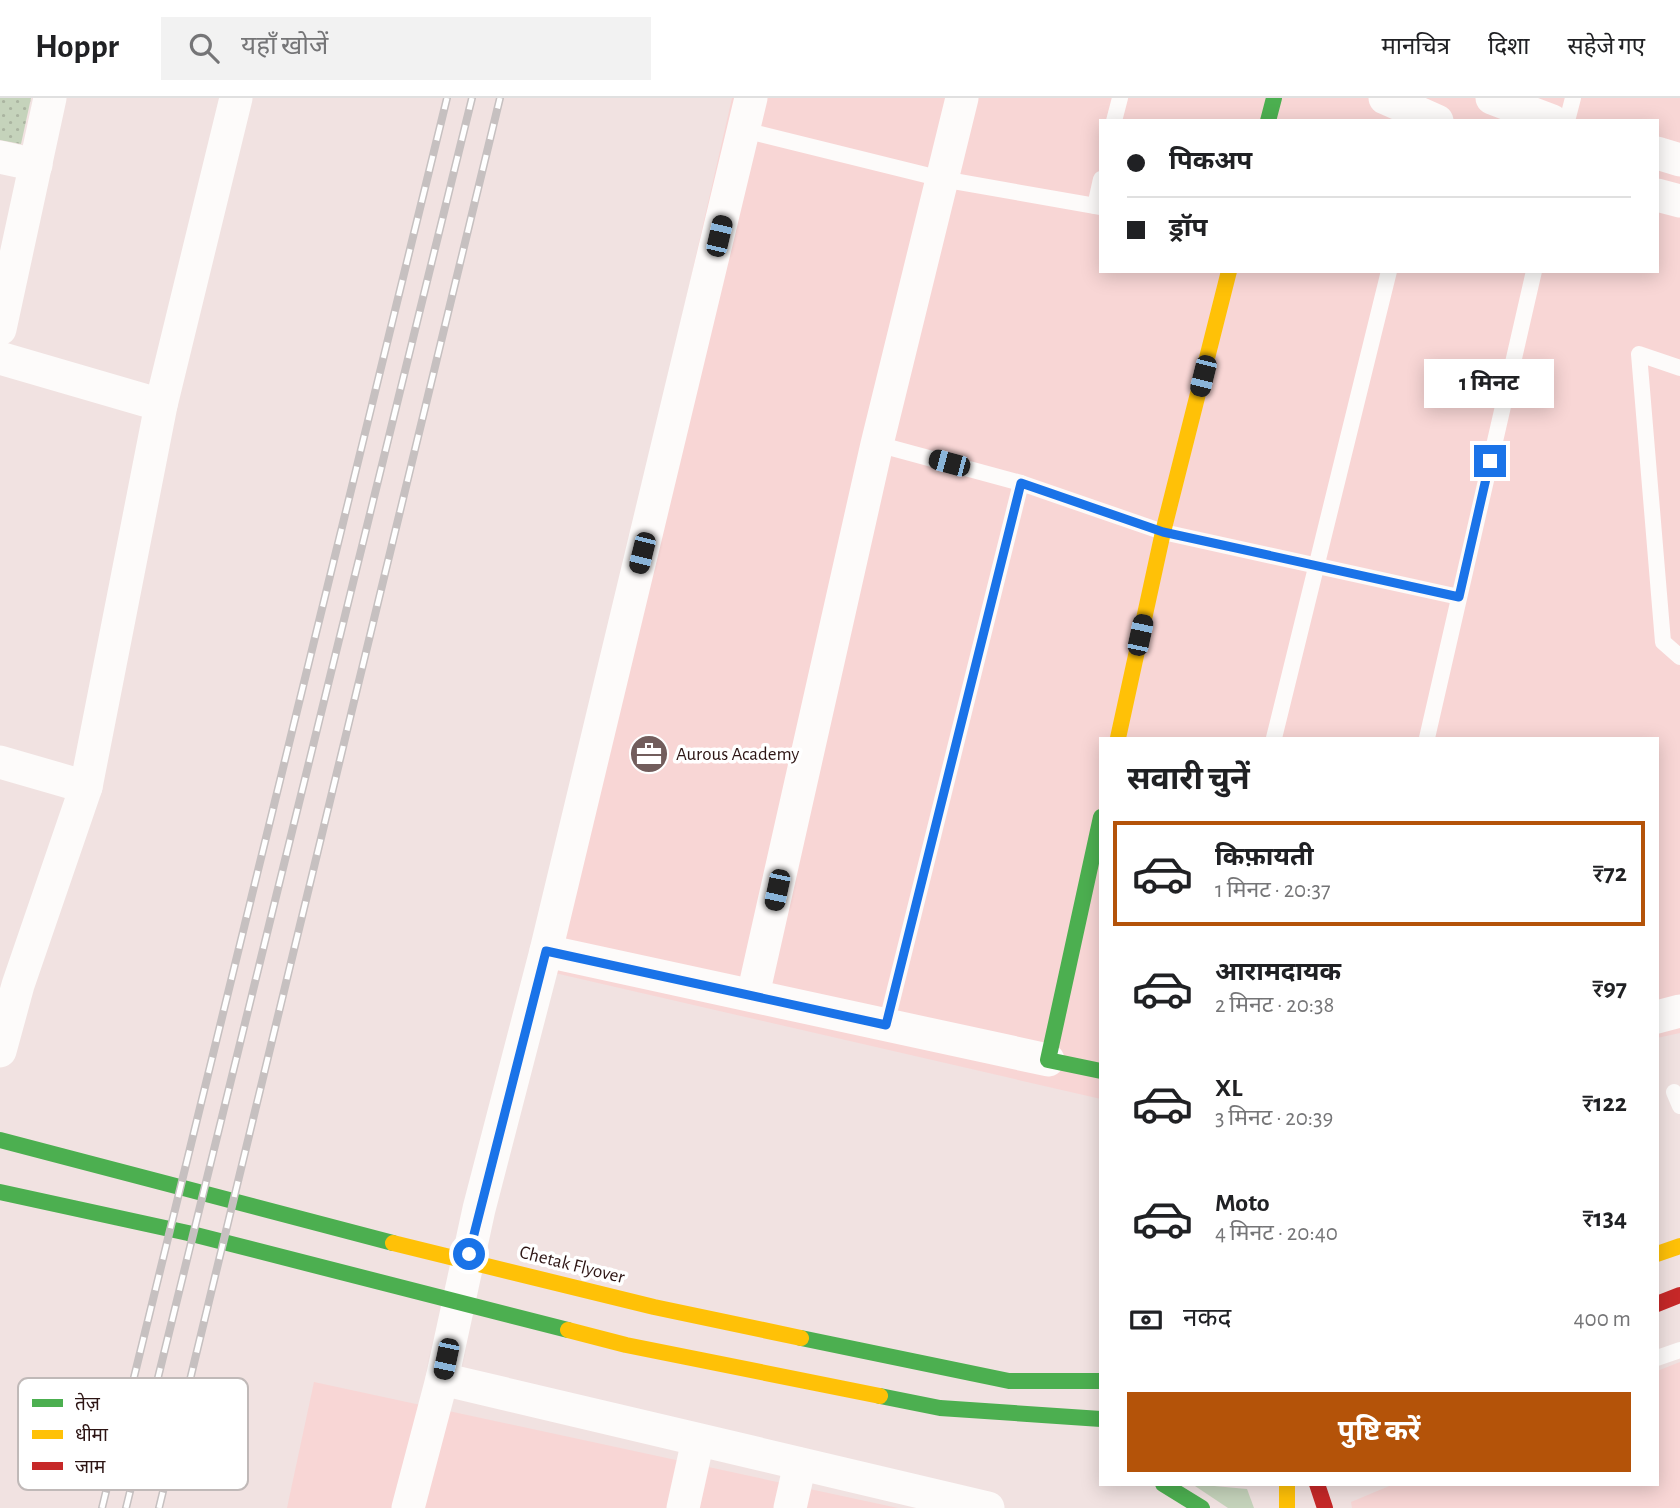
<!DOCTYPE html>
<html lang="hi">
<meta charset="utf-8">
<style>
body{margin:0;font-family:"Alegreya Sans","Noto Sans Devanagari",sans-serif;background:#f2f2f2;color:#202124;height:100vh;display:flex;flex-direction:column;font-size:26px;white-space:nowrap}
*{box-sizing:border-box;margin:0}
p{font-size:23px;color:#757577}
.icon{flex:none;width:38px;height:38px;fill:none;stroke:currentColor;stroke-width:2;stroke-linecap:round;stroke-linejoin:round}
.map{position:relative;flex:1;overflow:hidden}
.drawer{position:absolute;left:1099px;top:639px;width:560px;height:749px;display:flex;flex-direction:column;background:#fff;border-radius:0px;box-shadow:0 4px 18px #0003}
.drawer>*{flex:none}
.hud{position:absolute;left:1099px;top:21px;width:560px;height:154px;border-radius:0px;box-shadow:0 4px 18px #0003;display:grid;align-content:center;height:154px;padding:0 28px;background:#fff}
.end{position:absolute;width:32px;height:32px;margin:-16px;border:9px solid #1a73e8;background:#fff;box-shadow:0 0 0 4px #fff}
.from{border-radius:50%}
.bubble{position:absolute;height:49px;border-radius:0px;background:#fff;box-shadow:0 4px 18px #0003;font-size:23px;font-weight:700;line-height:49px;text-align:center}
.car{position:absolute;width:21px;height:42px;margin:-21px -10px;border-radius:9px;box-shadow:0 0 5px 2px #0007;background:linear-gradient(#222 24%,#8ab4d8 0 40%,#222 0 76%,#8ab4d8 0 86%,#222 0)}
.hud b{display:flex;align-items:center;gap:24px;height:66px;font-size:26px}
.hud b+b{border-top:2px solid #e0e0e0}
.hud i{width:18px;height:18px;background:#202124}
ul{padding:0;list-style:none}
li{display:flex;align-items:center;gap:21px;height:105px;margin:0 14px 10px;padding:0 14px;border:4px solid transparent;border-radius:0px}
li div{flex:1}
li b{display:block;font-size:26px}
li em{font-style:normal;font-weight:700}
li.on{border-color:#b45309}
li>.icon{width:63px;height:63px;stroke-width:1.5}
h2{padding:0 28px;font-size:32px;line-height:84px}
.pay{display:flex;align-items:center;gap:18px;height:77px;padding:0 28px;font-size:26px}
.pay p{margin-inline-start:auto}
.action{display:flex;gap:14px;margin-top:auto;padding:14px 28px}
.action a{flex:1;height:80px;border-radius:0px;background:#b45309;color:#fff;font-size:28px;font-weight:700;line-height:80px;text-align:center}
header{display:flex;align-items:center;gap:42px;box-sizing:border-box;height:98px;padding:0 35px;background:#fff;border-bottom:2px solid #e0e0e0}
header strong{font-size:33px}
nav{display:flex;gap:38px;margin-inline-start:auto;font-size:24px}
.search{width:490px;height:63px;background:#f2f2f2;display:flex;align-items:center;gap:18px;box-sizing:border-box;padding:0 24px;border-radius:0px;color:#757577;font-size:26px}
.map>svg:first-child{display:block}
.built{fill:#f8d6d5;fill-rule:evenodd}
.grass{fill:#c5d3bb}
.park{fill:url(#park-dots)}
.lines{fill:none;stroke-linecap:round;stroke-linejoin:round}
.lane{stroke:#fdfbfa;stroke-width:16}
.street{stroke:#fdfbfa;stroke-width:33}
.fast{stroke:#4caf50;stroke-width:16}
.slow{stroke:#ffc107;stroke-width:16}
.jam{stroke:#c62828;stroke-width:16}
.rail-casing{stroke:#c6c0c0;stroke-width:8}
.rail{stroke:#fff;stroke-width:5;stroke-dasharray:16;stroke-linecap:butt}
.route{stroke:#1a73e8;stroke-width:9}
.labels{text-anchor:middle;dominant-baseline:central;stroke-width:7;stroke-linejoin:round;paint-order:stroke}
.poi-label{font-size:19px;fill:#2d1514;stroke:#fff;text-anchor:start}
.street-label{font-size:19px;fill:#2d1514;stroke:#fff}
.key{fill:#fff;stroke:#c0b9b8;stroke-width:2}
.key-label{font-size:19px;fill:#2d1514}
</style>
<header>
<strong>Hoppr</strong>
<div class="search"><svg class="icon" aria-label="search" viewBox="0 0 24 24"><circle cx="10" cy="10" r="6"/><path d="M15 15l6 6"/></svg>यहाँ खोजें</div>
<nav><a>मानचित्र</a><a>दिशा</a><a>सहेजे गए</a></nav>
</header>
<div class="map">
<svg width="1680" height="1410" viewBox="0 0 1680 1410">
<defs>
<pattern id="park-dots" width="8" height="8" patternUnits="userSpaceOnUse" patternTransform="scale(1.75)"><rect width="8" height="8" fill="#c5d3bb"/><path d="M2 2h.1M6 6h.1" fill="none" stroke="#aab4a0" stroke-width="1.8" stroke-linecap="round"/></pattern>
</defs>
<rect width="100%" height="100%" fill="#f1e2e1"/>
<!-- built -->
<g class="built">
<path d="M732,0H1680V935L1657,940V640H1101V1001L533,870ZM1101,23H1657V173H1101Z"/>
<polygon points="1680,1264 1680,1410 1352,1410 1351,1404 1394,1386 1657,1386 1657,1273"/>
<polygon points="314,1284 898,1410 287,1410"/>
</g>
<!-- grass -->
<polygon class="grass" points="1192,1386 1247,1391 1254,1410 1228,1410"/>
<!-- park -->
<polygon class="park" points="0,0 31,0 21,46 0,42"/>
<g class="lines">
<!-- lane -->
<g class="lane">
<polyline points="1114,23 1120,0"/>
<polyline points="1567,23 1573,0"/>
<polyline points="744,32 942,81 1101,109"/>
<polyline points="1095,108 1101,81"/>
<polyline points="1680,270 1639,256 1663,544 1680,559"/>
<polyline points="877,346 1021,385 1163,434 1459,499"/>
<polyline points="1274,640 1389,173"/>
<polyline points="1427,640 1534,173"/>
<polyline points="886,927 1021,385"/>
<polyline points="1674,994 1680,1008"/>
<polyline points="1657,1260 1680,1252"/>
</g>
<!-- street -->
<g class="street">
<polyline points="1385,0 1437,23"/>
<polyline points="1492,0 1552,23"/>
<polyline points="1657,55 1680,62"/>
<polyline points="0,59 36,67"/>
<polyline points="1657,97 1680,103"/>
<polyline points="0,231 50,0"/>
<polyline points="0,260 161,307"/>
<polyline points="0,664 86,689"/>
<polyline points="546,853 1048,962"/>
<polyline points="753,897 877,346 962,0"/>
<polyline points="1657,919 1680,913"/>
<polyline points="0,953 18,887 86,689 161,307 236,0"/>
<polyline points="442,1281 988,1410"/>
<polyline points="408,1410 442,1281 479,1111 546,853 751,0"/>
<polyline points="683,1410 698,1342"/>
<polyline points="790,1410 800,1366"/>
</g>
<!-- fast -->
<g class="fast">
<polyline points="1268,23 1274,0"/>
<polyline points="1101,719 1048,962 1101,973"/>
<polyline points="0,1042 393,1145"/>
<polyline points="0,1094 188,1135 568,1232"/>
<polyline points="801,1240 1009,1283 1101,1283"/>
<polyline points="880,1298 940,1310 1101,1321"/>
<polyline points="1163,1386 1202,1410"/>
</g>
<!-- slow -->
<g class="slow">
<polyline points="1118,640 1163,434 1229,173"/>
<polyline points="393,1145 654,1209 801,1240"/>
<polyline points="1657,1156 1680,1148"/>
<polyline points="568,1232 626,1247 880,1298"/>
<polyline points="1287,1386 1287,1410"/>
</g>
<!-- jam -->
<g class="jam">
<polyline points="1657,1206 1680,1197"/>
<polyline points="1317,1386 1325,1410"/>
</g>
<!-- rail casing -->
<g class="rail-casing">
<g id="rail">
<polyline points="102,1410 447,0"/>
<polyline points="126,1410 472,0"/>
<polyline points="159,1410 500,0"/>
</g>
</g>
<!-- rail -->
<use href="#rail" class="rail"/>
</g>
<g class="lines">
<!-- route -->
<polyline class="route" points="469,1156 546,853 886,927 1021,385 1163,434 1459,499 1490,363"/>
</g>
<!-- icons -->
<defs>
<g id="office-disc" transform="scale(2.0125)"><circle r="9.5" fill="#725d5c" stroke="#fff"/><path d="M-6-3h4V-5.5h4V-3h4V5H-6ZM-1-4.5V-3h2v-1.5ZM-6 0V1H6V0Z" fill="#fff"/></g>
</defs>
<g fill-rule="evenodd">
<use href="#office-disc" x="649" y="656"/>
</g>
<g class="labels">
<!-- poi labels -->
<g class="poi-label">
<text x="676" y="656">Aurous Academy</text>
</g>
<!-- street labels -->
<g class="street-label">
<text transform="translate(572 1167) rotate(14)">Chetak Flyover</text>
</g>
</g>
<!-- legend -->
<rect x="18" y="1280" width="230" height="112" rx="10" class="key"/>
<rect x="32" y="1301" width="31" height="8" fill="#4caf50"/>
<rect x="32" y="1332" width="31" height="9" fill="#ffc107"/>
<rect x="32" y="1364" width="31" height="8" fill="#c62828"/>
<g class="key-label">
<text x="75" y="1312">तेज़</text>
<text x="75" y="1343">धीमा</text>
<text x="75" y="1375">जाम</text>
</g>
</svg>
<i class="end from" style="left:469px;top:1156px"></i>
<i class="end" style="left:1490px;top:363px"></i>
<div class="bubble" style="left:1424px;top:261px;width:130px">1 मिनट</div>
<i class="car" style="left:719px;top:138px;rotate:13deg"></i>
<i class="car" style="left:1203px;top:278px;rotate:194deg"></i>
<i class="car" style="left:949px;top:365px;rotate:285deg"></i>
<i class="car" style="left:642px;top:455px;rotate:194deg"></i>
<i class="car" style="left:1140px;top:537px;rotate:12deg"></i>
<i class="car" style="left:777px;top:792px;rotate:192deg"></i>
<i class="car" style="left:446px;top:1261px;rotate:192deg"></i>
<div class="hud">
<b><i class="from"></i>पिकअप</b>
<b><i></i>ड्रॉप</b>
</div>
<section class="drawer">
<h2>सवारी चुनें</h2>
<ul>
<li class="on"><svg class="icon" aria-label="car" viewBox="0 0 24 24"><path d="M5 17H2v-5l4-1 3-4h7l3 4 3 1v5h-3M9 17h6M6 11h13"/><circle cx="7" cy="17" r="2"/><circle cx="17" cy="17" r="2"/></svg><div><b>किफ़ायती</b><p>1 मिनट · 20:37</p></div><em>₹72</em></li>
<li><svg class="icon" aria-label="car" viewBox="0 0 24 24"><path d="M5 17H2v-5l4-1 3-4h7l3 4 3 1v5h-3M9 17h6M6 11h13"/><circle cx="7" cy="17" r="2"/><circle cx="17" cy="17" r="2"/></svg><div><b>आरामदायक</b><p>2 मिनट · 20:38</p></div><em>₹97</em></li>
<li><svg class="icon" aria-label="car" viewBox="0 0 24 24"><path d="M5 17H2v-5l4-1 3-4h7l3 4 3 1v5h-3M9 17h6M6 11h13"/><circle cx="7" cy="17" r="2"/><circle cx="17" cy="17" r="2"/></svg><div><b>XL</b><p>3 मिनट · 20:39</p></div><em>₹122</em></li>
<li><svg class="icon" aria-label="car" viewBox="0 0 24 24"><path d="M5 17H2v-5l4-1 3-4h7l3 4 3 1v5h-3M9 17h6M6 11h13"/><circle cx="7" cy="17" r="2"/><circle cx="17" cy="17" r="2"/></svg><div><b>Moto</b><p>4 मिनट · 20:40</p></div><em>₹134</em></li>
</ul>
<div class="pay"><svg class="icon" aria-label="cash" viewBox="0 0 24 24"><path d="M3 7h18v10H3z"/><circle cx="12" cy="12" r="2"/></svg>नकद<p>400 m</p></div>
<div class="action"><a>पुष्टि करें</a></div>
</section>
</div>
